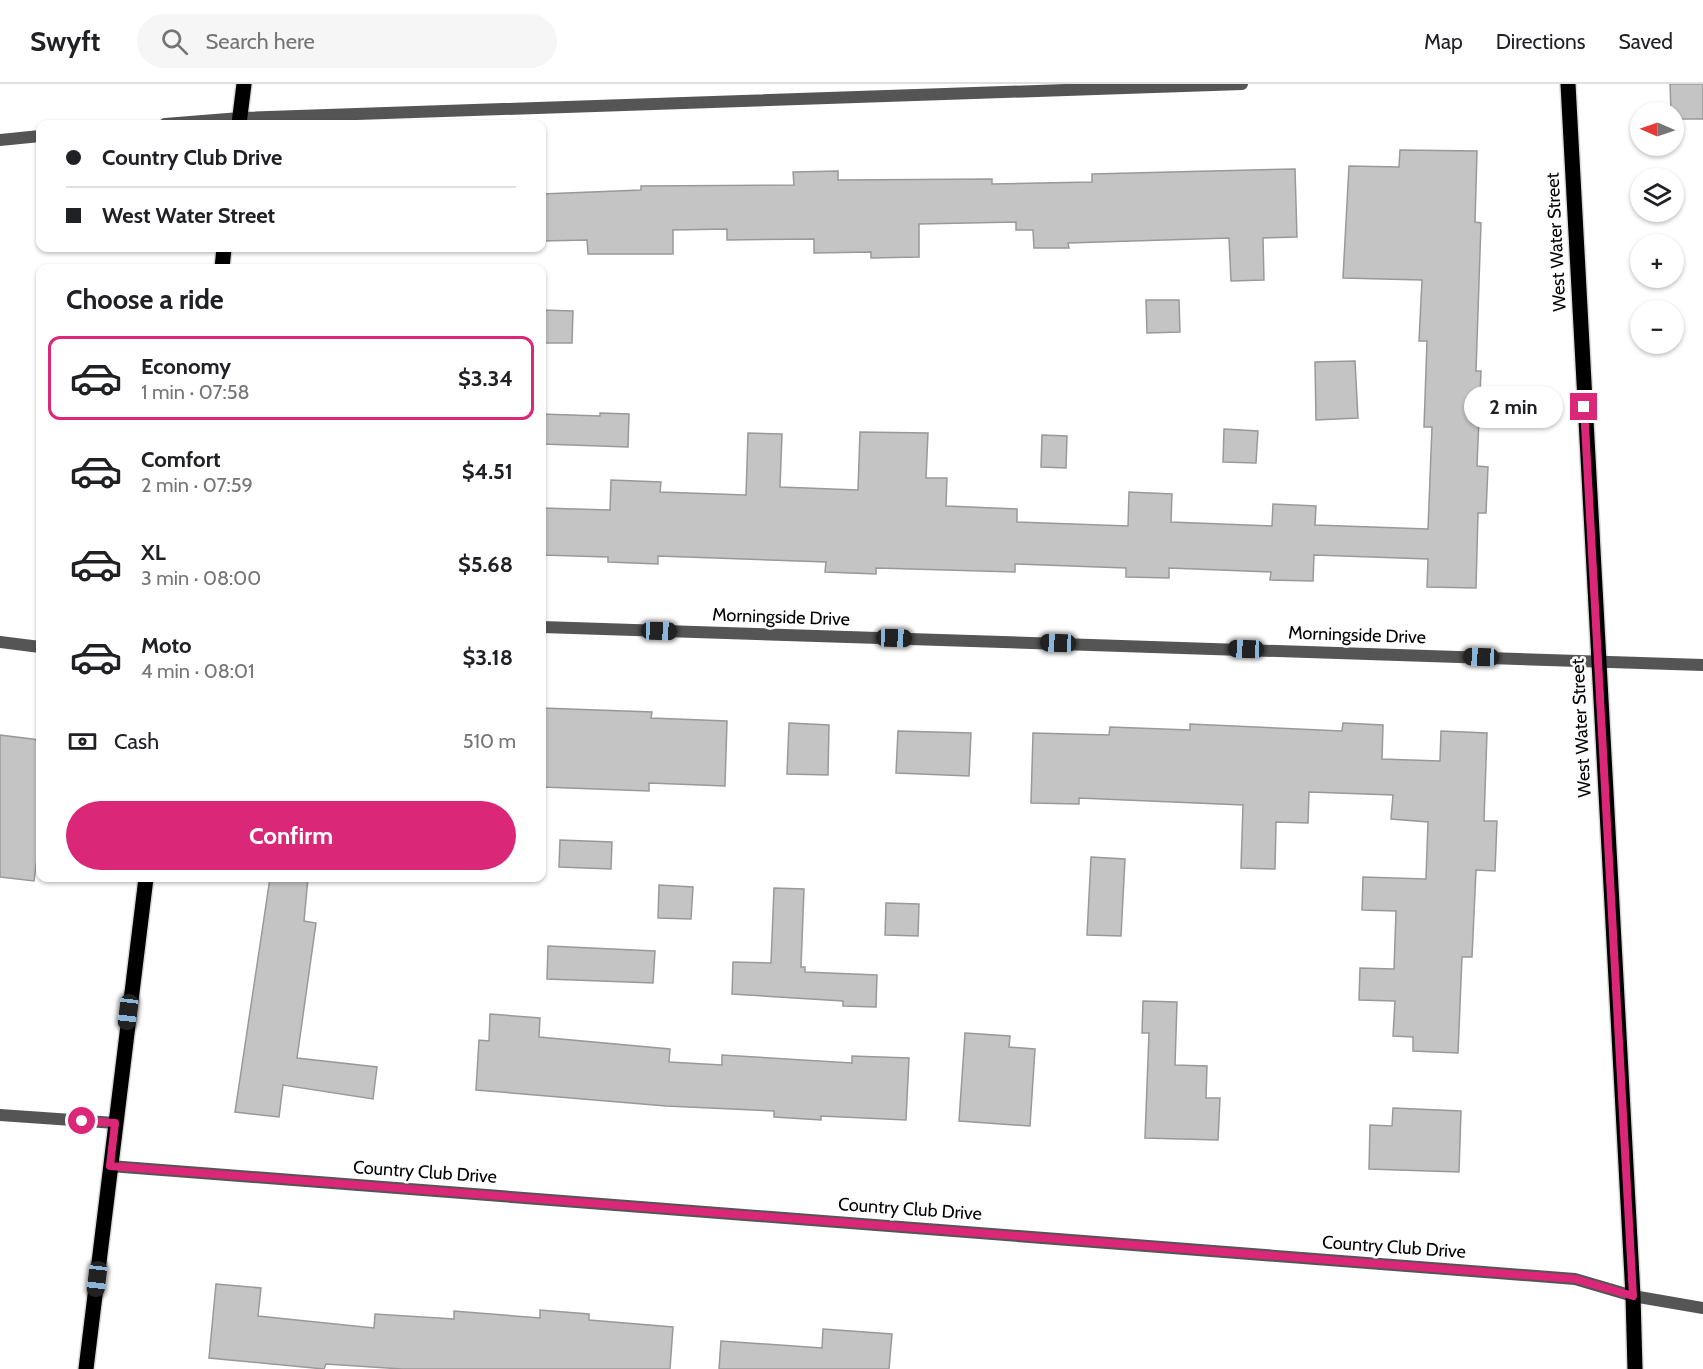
<!DOCTYPE html>
<meta charset="utf-8">
<style>
body{margin:0;font-family:Cabin,sans-serif;background:#f6f6f6;color:#202124;height:100vh;display:flex;flex-direction:column;font-size:22px;white-space:nowrap}
*{box-sizing:border-box;margin:0}
p{font-size:20px;color:#757577}
.icon{flex:none;width:33px;height:33px;fill:none;stroke:currentColor;stroke-width:2;stroke-linecap:round;stroke-linejoin:round}
.map{position:relative;flex:1;overflow:hidden}
.side{position:absolute;left:36px;top:180px;width:510px;height:618px;display:flex;flex-direction:column;background:#fff;border-radius:12px;box-shadow:0 2px 4px #0004}
.side>*{flex:none}
.top-card{position:absolute;left:36px;top:36px;width:510px;height:132px;border-radius:12px;box-shadow:0 2px 4px #0004;display:grid;align-content:center;height:132px;padding:0 30px;background:#fff}
.needle{width:39px;rotate:272deg}
.tools{position:absolute;left:1630px;top:18px;display:grid;gap:12px}
.tools a{display:grid;place-items:center;width:54px;height:54px;border-radius:50%;background:#fff;box-shadow:0 2px 4px #0004;font-size:30px}
.end{position:absolute;width:27px;height:27px;margin:-14px;border:8px solid #db2777;background:#fff;box-shadow:0 0 0 3px #fff}
.from{border-radius:50%}
.bubble{position:absolute;height:42px;border-radius:21px;background:#fff;box-shadow:0 2px 4px #0004;font-size:20px;font-weight:700;line-height:42px;text-align:center}
.car{position:absolute;width:18px;height:36px;margin:-18px -9px;border-radius:8px;box-shadow:0 0 4px 2px #0007;background:linear-gradient(#222 24%,#8ab4d8 0 40%,#222 0 76%,#8ab4d8 0 86%,#222 0)}
.top-card b{display:flex;align-items:center;gap:21px;height:57px;font-size:22px}
.top-card b+b{border-top:2px solid #e0e0e0}
.top-card i{width:15px;height:15px;background:#202124}
ul{padding:0;list-style:none}
li{display:flex;align-items:center;gap:18px;height:84px;margin:0 12px 9px;padding:0 18px;border:3px solid transparent;border-radius:12px}
li div{flex:1}
li b{display:block;font-size:22px}
li em{font-style:normal;font-weight:700}
li.on{border-color:#db2777}
li>.icon{width:54px;height:54px;stroke-width:1.5}
h2{padding:0 30px;font-size:27px;line-height:72px}
.pay{display:flex;align-items:center;gap:15px;height:66px;padding:0 30px;font-size:22px}
.pay p{margin-inline-start:auto}
.button{display:flex;gap:12px;margin-top:auto;padding:12px 30px}
.button a{flex:1;height:69px;border-radius:36px;background:#db2777;color:#fff;font-size:24px;font-weight:700;line-height:69px;text-align:center}
header{display:flex;align-items:center;gap:36px;box-sizing:border-box;height:84px;padding:0 30px;background:#fff;border-bottom:2px solid #e0e0e0}
header strong{font-size:28px}
nav{display:flex;gap:33px;margin-inline-start:auto;font-size:21px}
.search{width:420px;height:54px;background:#f6f6f6;display:flex;align-items:center;gap:15px;box-sizing:border-box;padding:0 21px;border-radius:33px;color:#757577;font-size:22px}
.map>svg:first-child{display:block}
.building{fill:#c4c4c4;stroke:#999;stroke-width:1.5}
.lines{fill:none;stroke-linecap:round;stroke-linejoin:round}
.primary-casing{stroke:#dbdbdb;stroke-width:18}
.minor{stroke:#555;stroke-width:12}
.primary{stroke:#000;stroke-width:15}
.route{stroke:#db2777;stroke-width:8}
.labels{text-anchor:middle;dominant-baseline:central;stroke-width:5;stroke-linejoin:round;paint-order:stroke}
.street-label{font-size:18px;fill:#000;stroke:#fff}
</style>
<header>
<strong>Swyft</strong>
<div class="search"><svg class="icon" aria-label="search" viewBox="0 0 24 24"><circle cx="10" cy="10" r="6"/><path d="M15 15l6 6"/></svg>Search here</div>
<nav><a>Map</a><a>Directions</a><a>Saved</a></nav>
</header>
<div class="map">
<svg width="1703" height="1285" viewBox="0 0 1703 1285">
<rect width="100%" height="100%" fill="#fff"/>
<!-- building -->
<g class="building">
<polygon points="1670,0 1703,0 1703,35 1674,35 1674,28 1671,28"/>
<polygon points="1400,66 1477,67 1475,138 1481,139 1476,287 1481,287 1477,382 1488,383 1486,429 1478,429 1476,504 1427,503 1428,475 1314,471 1313,497 1270,496 1271,488 1169,484 1169,494 1126,493 1126,484 1015,480 1015,488 876,484 876,490 825,488 826,478 658,472 658,480 608,478 608,473 542,471 542,424 610,426 611,396 661,398 660,408 746,411 748,349 782,350 780,403 858,406 860,348 928,349 926,394 947,394 946,422 1017,425 1017,438 1128,442 1129,408 1172,410 1171,438 1272,442 1273,420 1316,422 1315,441 1428,445 1432,343 1424,343 1427,257 1419,257 1422,196 1343,194 1349,82 1399,83"/>
<polygon points="1295,85 1297,153 1263,154 1264,196 1231,197 1229,154 1068,159 1069,164 1034,164 1033,146 1016,146 1016,138 919,140 919,173 871,174 871,168 814,169 814,155 727,156 727,145 673,146 673,170 588,170 587,156 542,157 542,110 641,106 641,102 794,101 793,88 838,87 838,96 992,95 992,100 1092,98 1092,90"/>
<polygon points="1146,216 1179,216 1180,248 1147,249"/>
<polygon points="542,226 573,227 572,259 542,259"/>
<polygon points="1355,277 1358,334 1316,336 1315,278"/>
<polygon points="600,329 629,330 628,363 542,360 542,330 600,332"/>
<polygon points="1224,345 1258,347 1256,379 1223,378"/>
<polygon points="1042,351 1067,352 1066,384 1041,383"/>
<polygon points="542,624 652,628 651,634 727,637 725,702 649,699 649,707 542,703"/>
<polygon points="789,639 829,641 828,691 787,690"/>
<polygon points="1343,639 1383,641 1382,675 1440,677 1441,647 1487,649 1484,737 1497,737 1495,787 1476,786 1472,873 1462,873 1458,969 1413,967 1413,953 1393,952 1395,917 1359,916 1360,884 1394,885 1396,827 1362,826 1363,793 1426,795 1428,738 1391,735 1393,711 1309,708 1308,739 1276,738 1275,785 1241,784 1243,721 1079,714 1079,720 1031,719 1033,649 1109,651 1110,643 1190,646 1190,640 1342,647"/>
<polygon points="898,647 971,649 969,692 896,689"/>
<polygon points="0,651 40,656 40,752 34,797 0,793"/>
<polygon points="560,756 612,758 611,785 559,783"/>
<polygon points="1091,773 1125,775 1121,852 1087,851"/>
<polygon points="270,794 308,794 304,837 316,839 297,974 377,983 373,1015 283,1001 279,1033 235,1028"/>
<polygon points="659,801 693,803 691,835 658,834"/>
<polygon points="774,804 804,805 801,883 805,883 805,888 877,891 876,923 843,922 843,917 732,910 733,878 771,879"/>
<polygon points="886,819 919,820 918,852 885,851"/>
<polygon points="548,862 655,867 653,899 547,895"/>
<polygon points="1143,917 1177,918 1175,981 1207,982 1206,1014 1220,1014 1218,1056 1145,1054 1149,949 1142,949"/>
<polygon points="490,930 540,934 539,953 670,965 669,978 722,981 722,971 852,979 852,972 909,974 906,1036 821,1032 821,1036 774,1033 774,1027 666,1022 476,1006 479,956 489,957"/>
<polygon points="965,949 1010,952 1009,963 1035,965 1030,1042 959,1037"/>
<polygon points="1393,1024 1461,1027 1459,1088 1369,1085 1370,1041 1392,1042"/>
<polygon points="216,1200 261,1204 258,1232 374,1244 375,1230 454,1235 454,1227 540,1234 540,1226 589,1230 589,1236 673,1243 670,1285 402,1285 326,1280 324,1285 209,1274"/>
<polygon points="823,1245 892,1250 889,1285 719,1285 721,1257 822,1264"/>
</g>
<g class="lines">
<!-- primary casing -->
<g class="primary-casing">
<g id="primary">
<polyline points="1568,0 1633,1212 1635,1285"/>
<polyline points="239,40 244,0"/>
<polyline points="222,184 224,164"/>
<polyline points="86,1285 146,794"/>
</g>
</g>
<!-- minor -->
<g class="minor">
<polyline points="165,40 240,34 1242,0"/>
<polyline points="0,56 40,52"/>
<polyline points="542,543 1703,581"/>
<polyline points="0,558 40,563"/>
<polyline points="0,1031 115,1039"/>
<polyline points="110,1082 1575,1195 1633,1212 1703,1224"/>
</g>
<!-- primary -->
<use href="#primary" class="primary"/>
</g>
<g class="lines">
<!-- route -->
<polyline class="route" points="82,1037 115,1039 110,1082 1575,1195 1633,1212 1584,323"/>
</g>
<g class="labels">
<!-- street labels -->
<g class="street-label">
<text transform="translate(1556 158) rotate(-93)">West Water Street</text>
<text transform="translate(781 533) rotate(2)">Morningside Drive</text>
<text transform="translate(1357 551) rotate(2)">Morningside Drive</text>
<text transform="translate(1581 644) rotate(-93)">West Water Street</text>
<text transform="translate(425 1088) rotate(4)">Country Club Drive</text>
<text transform="translate(910 1125) rotate(4)">Country Club Drive</text>
<text transform="translate(1394 1163) rotate(4)">Country Club Drive</text>
</g>
</g>
</svg>
<div class="tools">
<a><svg class="needle" viewBox="-14 -14 28 28"><path d="M0-13l5 13h-10z" fill="#e53935"/><path d="M0 13l5-13h-10z" fill="#757577"/></svg></a>
<a><svg class="icon" aria-label="layers" viewBox="0 0 24 24"><path d="M12 4l9 5-9 5-9-5zM3 14l9 5 9-5"/></svg></a>
<a>+</a>
<a>−</a>
</div>
<i class="end from" style="left:82px;top:1037px"></i>
<i class="end" style="left:1584px;top:323px"></i>
<div class="bubble" style="left:1464px;top:302px;width:99px">2 min</div>
<i class="car" style="left:659px;top:547px;rotate:92deg"></i>
<i class="car" style="left:894px;top:554px;rotate:92deg"></i>
<i class="car" style="left:1058px;top:559px;rotate:272deg"></i>
<i class="car" style="left:1246px;top:565px;rotate:272deg"></i>
<i class="car" style="left:1481px;top:573px;rotate:272deg"></i>
<i class="car" style="left:128px;top:928px;rotate:187deg"></i>
<i class="car" style="left:97px;top:1195px;rotate:187deg"></i>
<div class="top-card">
<b><i class="from"></i>Country Club Drive</b>
<b><i></i>West Water Street</b>
</div>
<section class="side">
<h2>Choose a ride</h2>
<ul>
<li class="on"><svg class="icon" aria-label="car" viewBox="0 0 24 24"><path d="M5 17H2v-5l4-1 3-4h7l3 4 3 1v5h-3M9 17h6M6 11h13"/><circle cx="7" cy="17" r="2"/><circle cx="17" cy="17" r="2"/></svg><div><b>Economy</b><p>1 min · 07:58</p></div><em>$3.34</em></li>
<li><svg class="icon" aria-label="car" viewBox="0 0 24 24"><path d="M5 17H2v-5l4-1 3-4h7l3 4 3 1v5h-3M9 17h6M6 11h13"/><circle cx="7" cy="17" r="2"/><circle cx="17" cy="17" r="2"/></svg><div><b>Comfort</b><p>2 min · 07:59</p></div><em>$4.51</em></li>
<li><svg class="icon" aria-label="car" viewBox="0 0 24 24"><path d="M5 17H2v-5l4-1 3-4h7l3 4 3 1v5h-3M9 17h6M6 11h13"/><circle cx="7" cy="17" r="2"/><circle cx="17" cy="17" r="2"/></svg><div><b>XL</b><p>3 min · 08:00</p></div><em>$5.68</em></li>
<li><svg class="icon" aria-label="car" viewBox="0 0 24 24"><path d="M5 17H2v-5l4-1 3-4h7l3 4 3 1v5h-3M9 17h6M6 11h13"/><circle cx="7" cy="17" r="2"/><circle cx="17" cy="17" r="2"/></svg><div><b>Moto</b><p>4 min · 08:01</p></div><em>$3.18</em></li>
</ul>
<div class="pay"><svg class="icon" aria-label="cash" viewBox="0 0 24 24"><path d="M3 7h18v10H3z"/><circle cx="12" cy="12" r="2"/></svg>Cash<p>510 m</p></div>
<div class="button"><a>Confirm</a></div>
</section>
</div>
